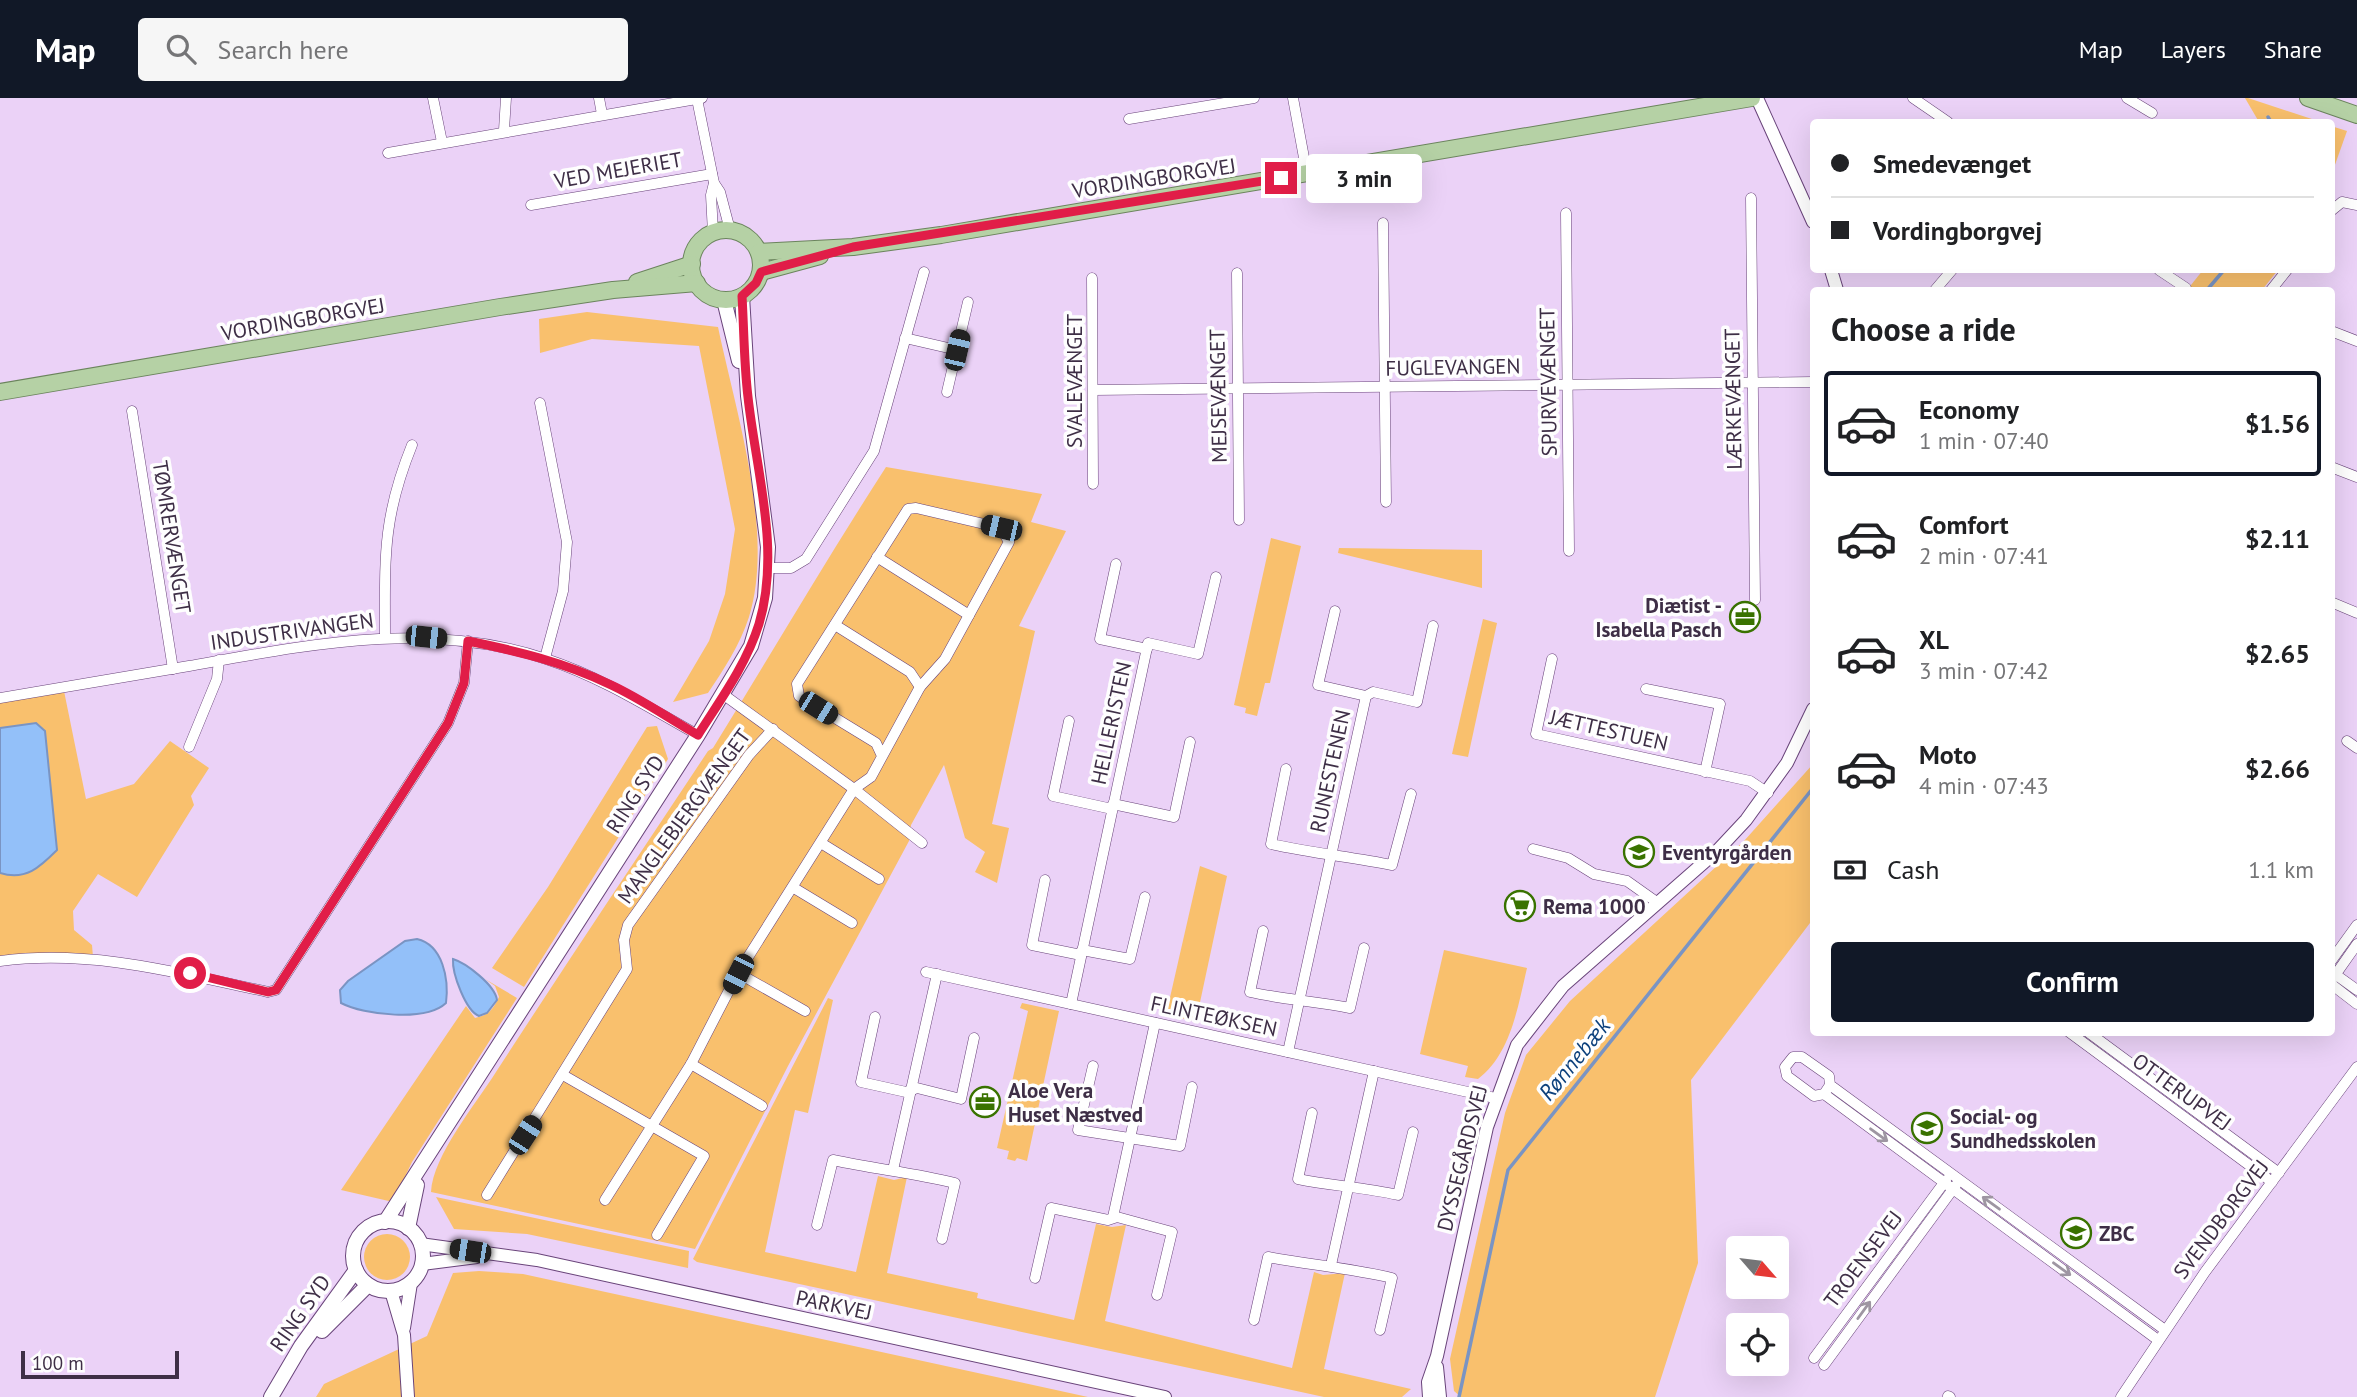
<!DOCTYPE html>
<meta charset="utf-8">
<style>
body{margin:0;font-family:"PT Sans",sans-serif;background:#f6f6f6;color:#202124;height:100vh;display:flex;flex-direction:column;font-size:26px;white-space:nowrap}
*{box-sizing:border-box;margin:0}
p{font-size:23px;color:#757577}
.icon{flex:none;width:38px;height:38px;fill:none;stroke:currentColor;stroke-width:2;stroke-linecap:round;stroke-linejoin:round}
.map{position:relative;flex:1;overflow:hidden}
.drawer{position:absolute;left:1810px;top:189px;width:525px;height:749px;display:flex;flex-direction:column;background:#fff;border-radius:7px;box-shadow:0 7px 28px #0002}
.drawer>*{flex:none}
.guide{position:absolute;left:1810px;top:21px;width:525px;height:154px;border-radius:7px;box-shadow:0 7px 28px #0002;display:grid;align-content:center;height:154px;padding:0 21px;background:#fff}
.needle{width:46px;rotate:118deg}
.fabs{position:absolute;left:1726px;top:1138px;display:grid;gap:14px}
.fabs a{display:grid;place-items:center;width:63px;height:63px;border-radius:7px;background:#fff;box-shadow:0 7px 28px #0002;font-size:35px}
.scale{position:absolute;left:21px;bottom:18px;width:158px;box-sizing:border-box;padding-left:7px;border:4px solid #3e2e46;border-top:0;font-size:19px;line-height:24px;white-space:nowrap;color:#3e2e46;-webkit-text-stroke:5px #fefefe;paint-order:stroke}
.end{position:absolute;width:32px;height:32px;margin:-16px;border:9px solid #e11d48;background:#fff;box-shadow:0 0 0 4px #fff}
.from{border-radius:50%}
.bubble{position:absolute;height:49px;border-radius:7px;background:#fff;box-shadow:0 7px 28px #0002;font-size:23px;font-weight:800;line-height:49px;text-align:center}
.car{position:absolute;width:21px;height:42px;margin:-21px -10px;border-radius:9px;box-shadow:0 0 5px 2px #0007;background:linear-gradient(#222 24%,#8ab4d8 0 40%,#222 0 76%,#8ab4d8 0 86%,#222 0)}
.guide b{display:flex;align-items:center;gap:24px;height:66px;font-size:26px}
.guide b+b{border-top:2px solid #e0e0e0}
.guide i{width:18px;height:18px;background:#202124}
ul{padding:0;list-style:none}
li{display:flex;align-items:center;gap:21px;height:105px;margin:0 14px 10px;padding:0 7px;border:4px solid transparent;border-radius:7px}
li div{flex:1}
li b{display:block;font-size:26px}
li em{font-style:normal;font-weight:800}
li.selected{border-color:#111827}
li>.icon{width:63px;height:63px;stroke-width:1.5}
h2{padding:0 21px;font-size:32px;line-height:84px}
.pay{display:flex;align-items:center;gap:18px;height:77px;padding:0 21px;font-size:26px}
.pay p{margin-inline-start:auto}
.cta{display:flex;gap:14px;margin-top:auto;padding:14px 21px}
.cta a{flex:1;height:80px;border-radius:7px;background:#111827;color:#fff;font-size:28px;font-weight:800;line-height:80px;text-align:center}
header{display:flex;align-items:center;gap:42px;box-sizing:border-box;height:98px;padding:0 35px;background:#111827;color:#fff}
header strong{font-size:33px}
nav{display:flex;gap:38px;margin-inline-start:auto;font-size:24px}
.search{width:490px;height:63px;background:#f6f6f6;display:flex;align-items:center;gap:18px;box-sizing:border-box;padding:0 24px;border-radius:7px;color:#757577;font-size:26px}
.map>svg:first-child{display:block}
.green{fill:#f9c06d}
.water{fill:#93c0f9;stroke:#7a94c3;stroke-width:2}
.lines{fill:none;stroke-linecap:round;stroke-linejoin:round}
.stream{stroke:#7a94c3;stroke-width:3.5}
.minor-casing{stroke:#69447a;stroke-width:11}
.tertiary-casing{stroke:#69447a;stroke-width:14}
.secondary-casing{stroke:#69447a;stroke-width:16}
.primary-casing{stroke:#6b845d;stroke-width:18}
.minor{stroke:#fff;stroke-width:10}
.tertiary{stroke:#fff;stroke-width:12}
.secondary{stroke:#fff;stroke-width:14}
.primary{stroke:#b5d1a5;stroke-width:16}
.oneway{stroke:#9e96a2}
.route{stroke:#e11d48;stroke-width:9}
.labels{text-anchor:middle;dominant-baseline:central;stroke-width:7;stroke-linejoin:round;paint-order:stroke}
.street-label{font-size:21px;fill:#3e2e46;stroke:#fefefe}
.poi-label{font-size:21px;font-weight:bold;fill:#3e2e46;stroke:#fefefe;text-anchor:start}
.water-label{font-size:23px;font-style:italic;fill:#0d417c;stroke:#fefefe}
</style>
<header>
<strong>Map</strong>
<div class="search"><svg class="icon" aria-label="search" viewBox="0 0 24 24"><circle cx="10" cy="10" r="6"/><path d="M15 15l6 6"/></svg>Search here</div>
<nav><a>Map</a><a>Layers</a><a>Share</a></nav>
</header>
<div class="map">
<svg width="2357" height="1299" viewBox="0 0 2357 1299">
<rect width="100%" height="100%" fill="#ebd2f7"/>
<!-- green -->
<g class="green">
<polygon points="2245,0 2248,0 2321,24 2259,24"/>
<polygon points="2331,28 2347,33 2331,78"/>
<polygon points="2203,172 2278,172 2262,192 2187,192"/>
<path d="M587,214L718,229C736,315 775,435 749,519C740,547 724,571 708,595L673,604L709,543L725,496L735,431L699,248L592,241L540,255L539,221Z"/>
<path d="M886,369L1042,396L1031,424L1066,433L1019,528L1035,533L992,726L1009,730L997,785L975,774L985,754L965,740L944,667L911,727L909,743L788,968L695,1151L431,1094C433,1057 476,1006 496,974C566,866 637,760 708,653L713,650C771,556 826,462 886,369Z"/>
<polygon points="1271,440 1301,448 1270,585 1265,585 1257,618 1245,615 1246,610 1234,607"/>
<polygon points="1339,450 1482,452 1482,490 1338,455"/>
<polygon points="1483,521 1497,525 1468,659 1452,656"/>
<polygon points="64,593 86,701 134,686 170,643 209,670 191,698 194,707 137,799 98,776 73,813 74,832 92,847 93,859 0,859 0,604"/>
<polygon points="657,628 668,661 524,889 492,870 548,789 647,629"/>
<polygon points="1813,666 1813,821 1691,982 1698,1165 1655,1299 1461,1299 1454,1293 1450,1261 1505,1015 1526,957 1570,903 1744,743"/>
<polygon points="1200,768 1227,778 1196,923 1166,917"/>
<path d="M1444,852L1527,870C1518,908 1511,956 1478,981L1465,979L1468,968L1420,956Z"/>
<path d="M485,881L517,900L412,1064L393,1104L341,1092L466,908L475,920C489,917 493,911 499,899L495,888Z"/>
<polygon points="828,900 833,902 808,1015 795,1012 765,1154 856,1174 878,1078 894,1082 907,1079 887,1175 978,1195 977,1200 1074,1222 1096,1126 1112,1129 1126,1127 1105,1223 1292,1270 1314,1174 1323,1177 1345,1175 1324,1271 1411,1291 1402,1299 1324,1299 697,1164 693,1161"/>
<polygon points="1022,905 1059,913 1027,1063 1017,1060 1015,1063 1007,1061 1009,1053 997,1050 1028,913 1020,910"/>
<polygon points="436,1099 689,1153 688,1170 527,1136 454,1131"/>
<circle cx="387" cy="1159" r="23"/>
<polygon points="479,1173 523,1176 1088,1299 316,1299 324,1286 427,1238 453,1175"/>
</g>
<!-- water -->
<g class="water">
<path d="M36,625L45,633L57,752C40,769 26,783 0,775V630Z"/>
<path d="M417,841C443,847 449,881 446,905C426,924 364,917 341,905L340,892L348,883L405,843Z"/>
<path d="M453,861C466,865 495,887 497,902L487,915L479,918C466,913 452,876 453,861Z"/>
</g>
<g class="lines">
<!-- stream -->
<g class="stream">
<polyline points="2268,19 2271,24"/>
<polyline points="2207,192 2224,172"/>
<polyline points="1459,1299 1508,1072 1813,690"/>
</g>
<!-- minor casing -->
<g class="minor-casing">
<g id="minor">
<polyline points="433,0 442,44"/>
<polyline points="599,0 602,16"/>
<polyline points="1293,0 1307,76"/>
<polyline points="1913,0 1948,24"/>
<polyline points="2127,0 2152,15"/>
<polyline points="697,1 714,85 720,94 730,132"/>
<polyline points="1129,21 1254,0"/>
<polyline points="504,32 506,0"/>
<polyline points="388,55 702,0"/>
<polyline points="1751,100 1755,502"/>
<polyline points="531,107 712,76"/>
<polyline points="2331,113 2342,104 2357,107"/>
<polyline points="1566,115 1569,453"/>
<polyline points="1383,125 1386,404"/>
<polyline points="713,135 711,97 714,85"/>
<polyline points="2159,172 2186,190"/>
<polyline points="1237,175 1239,422"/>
<polyline points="1092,180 1093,386"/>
<polyline points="1935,192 1952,172"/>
<polyline points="2271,192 2287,172"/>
<polyline points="2331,233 2357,243"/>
<polyline points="905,240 957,252"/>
<polyline points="1093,292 1813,284"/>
<polyline points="947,294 968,204"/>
<polyline points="540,305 567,444 563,493 545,560"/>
<polyline points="132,313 173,571"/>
<polyline points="2331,369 2357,379"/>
<polyline points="877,459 969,517"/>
<polyline points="1116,466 1100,541 1147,551"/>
<polyline points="767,470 791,470 806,461 874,353 924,174"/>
<polyline points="2331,504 2357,515"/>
<polyline points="1335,513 1318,587 1366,598"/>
<polyline points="835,527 910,574 920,589"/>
<path d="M385,539C385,461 382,421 412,347"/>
<polyline points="1552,561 1536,636 1750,683 1768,695"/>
<polyline points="1646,591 1720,606 1705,674"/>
<polyline points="724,597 854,691 922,745"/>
<path d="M0,600C63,589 126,579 189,568C307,547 429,521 546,561C601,579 648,609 698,637"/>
<polyline points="1069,623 1053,698 1112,711"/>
<polyline points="2347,643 2357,650"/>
<polyline points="189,649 217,581 219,562"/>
<path d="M1286,671L1271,746C1312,755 1351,759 1392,767L1411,696"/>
<polyline points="1113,706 1174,719 1190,644"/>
<polyline points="821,745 879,781"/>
<polyline points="1533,751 1568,760 1594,776 1627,783 1658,805"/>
<polyline points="1045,782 1032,847 1081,857"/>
<polyline points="794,790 852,825"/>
<path d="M1263,833L1250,894C1284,902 1316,903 1350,910L1364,850"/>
<polyline points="1082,852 1130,861 1145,799"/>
<path d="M0,863C92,851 179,875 268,894L276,892L448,625L464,585L468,543"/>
<polyline points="2331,863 2357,827"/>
<polyline points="926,874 1495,1000"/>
<polyline points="2332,874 2357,892"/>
<polyline points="738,875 805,913"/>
<polyline points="2331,883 2357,846"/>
<polyline points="2331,886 2357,906"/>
<polyline points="1071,906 1148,545 1198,556 1216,479"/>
<polyline points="875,919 861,984 906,994 917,990 961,1001 974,940"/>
<polyline points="2069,934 2272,1084"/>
<polyline points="2088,934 2279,1075"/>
<polyline points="1288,954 1366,598 1373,594 1417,604 1433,528"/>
<polyline points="691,966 762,1008"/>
<polyline points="1093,968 1078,1032 1180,1048 1192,989"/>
<polyline points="563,977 704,1058 657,1137"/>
<polyline points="1830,987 1824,996 1814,998 1787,978 1785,969 1793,959 1802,959 1829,978 1830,987 2165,1232"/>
<polyline points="1824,996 2158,1242"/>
<path d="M1312,1015L1298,1081C1332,1088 1363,1089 1398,1097L1413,1034"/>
<polyline points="893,1072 937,876"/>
<polyline points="487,1097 627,871 624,842 628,827 749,657 773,631"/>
<polyline points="605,1102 691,966 738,875 854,691 871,679 920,589 945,561 1009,444 1001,430 916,410 908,411 797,586 799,598 876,645 882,658"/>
<polyline points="1113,1119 1155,925"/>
<path d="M817,1127L833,1062C875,1071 914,1075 955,1085L942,1141"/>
<polyline points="1331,1167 1374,973"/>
<polyline points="1035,1180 1051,1110 1108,1122 1117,1119 1172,1134 1157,1197"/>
<path d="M1254,1222L1268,1159C1311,1167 1349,1170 1392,1180L1380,1232"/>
<polyline points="1814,1260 1946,1082"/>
<polyline points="1824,1267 1956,1087"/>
<polyline points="1948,1298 1950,1299"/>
<polyline points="2121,1299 2205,1174 2357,969"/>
</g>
</g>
<!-- tertiary casing -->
<g class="tertiary-casing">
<g id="tertiary">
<polyline points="1757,0 1813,124"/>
<polyline points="1831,172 1837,192"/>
<polyline points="420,1146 537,1162 1165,1299"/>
<polyline points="422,1166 477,1159"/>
<polyline points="391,1193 404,1237 408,1299"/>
<polyline points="404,1230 411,1185"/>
<polyline points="1437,1269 1440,1299"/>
<polyline points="1429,1299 1428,1284 1437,1258 1487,1029 1517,947 1563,888 1717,753 1746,722 1787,665 1813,611"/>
</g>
</g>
<!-- secondary casing -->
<g class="secondary-casing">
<g id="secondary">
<polyline points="724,202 739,263"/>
<circle cx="388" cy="1158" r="35"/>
<polyline points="385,1124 698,637 751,548 765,500 768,449 748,298 742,198"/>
<polyline points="408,1130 417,1087"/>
<polyline points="322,1233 368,1187"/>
<polyline points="271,1299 301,1248 356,1172"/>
</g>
</g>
<!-- primary casing -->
<g class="primary-casing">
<g id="primary">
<polyline points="2308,0 2357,17"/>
<circle cx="726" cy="167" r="35"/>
<polyline points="759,154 853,149 941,137 1752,0"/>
<polyline points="761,174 820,158"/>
<polyline points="637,184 692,166"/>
<polyline points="0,294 500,209 613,192 697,185"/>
</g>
</g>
<!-- minor -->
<use href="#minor" class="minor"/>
<!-- tertiary -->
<use href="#tertiary" class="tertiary"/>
<!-- secondary -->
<use href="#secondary" class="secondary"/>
<!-- primary -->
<use href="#primary" class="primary"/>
</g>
<!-- one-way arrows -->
<defs><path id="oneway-shaft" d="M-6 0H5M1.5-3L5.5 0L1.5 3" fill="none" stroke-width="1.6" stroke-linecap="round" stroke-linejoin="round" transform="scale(1.75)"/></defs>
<g class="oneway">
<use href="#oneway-shaft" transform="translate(1879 1037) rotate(36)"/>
<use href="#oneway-shaft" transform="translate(1991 1105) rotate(-144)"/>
<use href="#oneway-shaft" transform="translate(2062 1171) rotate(36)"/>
<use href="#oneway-shaft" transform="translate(1864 1212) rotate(-54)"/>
</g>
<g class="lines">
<!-- route -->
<path class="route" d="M190,875L268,894L276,892L448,625L464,585L468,543C517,553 563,564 609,586C640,600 668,620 698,637C721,601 746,567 759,526C781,452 756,373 748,299C744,266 744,232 742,198L756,185L761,174L853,149L1281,80"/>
</g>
<!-- icons -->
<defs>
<g id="office-ring" transform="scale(1.575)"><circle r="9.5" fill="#fefefe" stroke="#397200" stroke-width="1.5"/><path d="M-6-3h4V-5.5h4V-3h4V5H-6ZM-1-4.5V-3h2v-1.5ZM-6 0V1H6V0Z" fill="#397200"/></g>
<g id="school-ring" transform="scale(1.575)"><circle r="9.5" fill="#fefefe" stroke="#397200" stroke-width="1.5"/><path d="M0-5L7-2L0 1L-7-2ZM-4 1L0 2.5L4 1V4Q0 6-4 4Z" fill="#397200"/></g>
<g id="supermarket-ring" transform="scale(1.575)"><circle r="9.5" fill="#fefefe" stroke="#397200" stroke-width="1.5"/><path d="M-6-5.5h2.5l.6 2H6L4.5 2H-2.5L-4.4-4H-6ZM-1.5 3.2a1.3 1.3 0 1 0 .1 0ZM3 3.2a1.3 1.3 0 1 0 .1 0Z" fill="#397200"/></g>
<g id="university-ring" transform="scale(1.575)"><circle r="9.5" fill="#fefefe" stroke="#397200" stroke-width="1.5"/><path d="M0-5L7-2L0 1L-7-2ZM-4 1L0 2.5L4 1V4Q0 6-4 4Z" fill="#397200"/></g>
</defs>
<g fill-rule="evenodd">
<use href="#office-ring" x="1745" y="519"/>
<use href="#school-ring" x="1639" y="754"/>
<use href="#supermarket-ring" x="1520" y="808"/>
<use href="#office-ring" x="985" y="1004"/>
<use href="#school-ring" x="1927" y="1030"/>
<use href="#university-ring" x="2076" y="1135"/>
</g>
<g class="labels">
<!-- street labels -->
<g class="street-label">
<text transform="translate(618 72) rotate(-10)">VED MEJERIET</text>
<text transform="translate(1154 80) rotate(-9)">VORDINGBORGVEJ</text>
<text transform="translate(303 221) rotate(-10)">VORDINGBORGVEJ</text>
<text transform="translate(1453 269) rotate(-1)">FUGLEVANGEN</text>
<text transform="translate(1074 283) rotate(-90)">SVALEVÆNGET</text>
<text transform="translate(1548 284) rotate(-91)">SPURVEVÆNGET</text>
<text transform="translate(1218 298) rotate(-91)">MEJSEVÆNGET</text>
<text transform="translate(1733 301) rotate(-91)">LÆRKEVÆNGET</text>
<text transform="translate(172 439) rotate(81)">TØMRERVÆNGET</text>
<text transform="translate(292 533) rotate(-8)">INDUSTRIVANGEN</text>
<text transform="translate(1111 625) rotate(-78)">HELLERISTEN</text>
<text transform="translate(1609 632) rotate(13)">JÆTTESTUEN</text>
<text transform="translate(1330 673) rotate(-78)">RUNESTENEN</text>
<text transform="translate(635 696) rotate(-57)">RING SYD</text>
<text transform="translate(684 718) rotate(-54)">MANGLEBJERGVÆNGET</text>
<text transform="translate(1214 918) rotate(12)">FLINTEØKSEN</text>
<text transform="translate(2182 994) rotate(36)">OTTERUPVEJ</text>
<text transform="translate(1462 1060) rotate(-76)">DYSSEGÅRDSVEJ</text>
<text transform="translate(2221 1121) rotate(-53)">SVENDBORGVEJ</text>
<text transform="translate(1863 1161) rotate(-53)">TROENSEVEJ</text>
<text transform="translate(834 1207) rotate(12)">PARKVEJ</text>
<text transform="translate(300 1215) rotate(-55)">RING SYD</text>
</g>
<!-- poi labels -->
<g class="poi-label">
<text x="1722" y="507" text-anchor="end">Diætist -<tspan x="1722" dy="24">Isabella Pasch</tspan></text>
<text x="1662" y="754">Eventyrgården</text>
<text x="1543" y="808">Rema 1000</text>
<text x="1008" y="992">Aloe Vera<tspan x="1008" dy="24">Huset Næstved</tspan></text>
<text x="1950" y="1018">Social- og<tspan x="1950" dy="24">Sundhedsskolen</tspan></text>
<text x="2099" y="1135">ZBC</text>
</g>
<!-- water labels -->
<g class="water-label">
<text transform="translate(1574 961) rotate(-51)">Rønnebæk</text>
</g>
</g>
</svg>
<div class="fabs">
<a><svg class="needle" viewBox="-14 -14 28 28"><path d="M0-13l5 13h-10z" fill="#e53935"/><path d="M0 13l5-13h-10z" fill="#757577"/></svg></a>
<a><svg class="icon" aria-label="locate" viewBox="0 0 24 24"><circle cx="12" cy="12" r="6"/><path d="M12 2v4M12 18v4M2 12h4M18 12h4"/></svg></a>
</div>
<div class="scale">100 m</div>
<i class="end from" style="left:190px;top:875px"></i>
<i class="end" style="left:1281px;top:80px"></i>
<div class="bubble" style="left:1306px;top:56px;width:116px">3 min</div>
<i class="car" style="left:957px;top:252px;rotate:13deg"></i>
<i class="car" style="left:1001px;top:430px;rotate:283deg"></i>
<i class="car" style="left:426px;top:539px;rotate:96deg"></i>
<i class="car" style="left:818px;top:610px;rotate:122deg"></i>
<i class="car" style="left:738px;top:876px;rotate:207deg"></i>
<i class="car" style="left:525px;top:1037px;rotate:33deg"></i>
<i class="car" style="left:470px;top:1153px;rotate:279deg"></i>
<div class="guide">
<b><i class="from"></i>Smedevænget</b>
<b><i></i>Vordingborgvej</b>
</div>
<section class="drawer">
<h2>Choose a ride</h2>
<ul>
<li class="selected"><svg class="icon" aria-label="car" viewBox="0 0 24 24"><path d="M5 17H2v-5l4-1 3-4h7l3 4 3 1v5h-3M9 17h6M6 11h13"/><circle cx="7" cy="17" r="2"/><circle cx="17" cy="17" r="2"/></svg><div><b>Economy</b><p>1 min · 07:40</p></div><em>$1.56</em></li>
<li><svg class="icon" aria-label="car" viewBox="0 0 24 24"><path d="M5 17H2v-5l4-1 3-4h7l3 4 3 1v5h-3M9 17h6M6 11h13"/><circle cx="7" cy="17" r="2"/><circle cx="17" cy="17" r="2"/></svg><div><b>Comfort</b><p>2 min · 07:41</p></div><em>$2.11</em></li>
<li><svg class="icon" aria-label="car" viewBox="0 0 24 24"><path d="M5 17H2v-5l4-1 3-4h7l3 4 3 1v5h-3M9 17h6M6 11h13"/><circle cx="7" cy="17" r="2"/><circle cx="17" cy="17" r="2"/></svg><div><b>XL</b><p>3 min · 07:42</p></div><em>$2.65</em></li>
<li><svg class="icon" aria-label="car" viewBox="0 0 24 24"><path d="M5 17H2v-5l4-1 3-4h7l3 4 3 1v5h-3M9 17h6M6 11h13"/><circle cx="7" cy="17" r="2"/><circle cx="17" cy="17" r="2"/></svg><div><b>Moto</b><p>4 min · 07:43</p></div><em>$2.66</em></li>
</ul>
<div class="pay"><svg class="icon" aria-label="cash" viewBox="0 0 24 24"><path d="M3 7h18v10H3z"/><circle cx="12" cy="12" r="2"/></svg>Cash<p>1.1 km</p></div>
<div class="cta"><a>Confirm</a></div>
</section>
</div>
